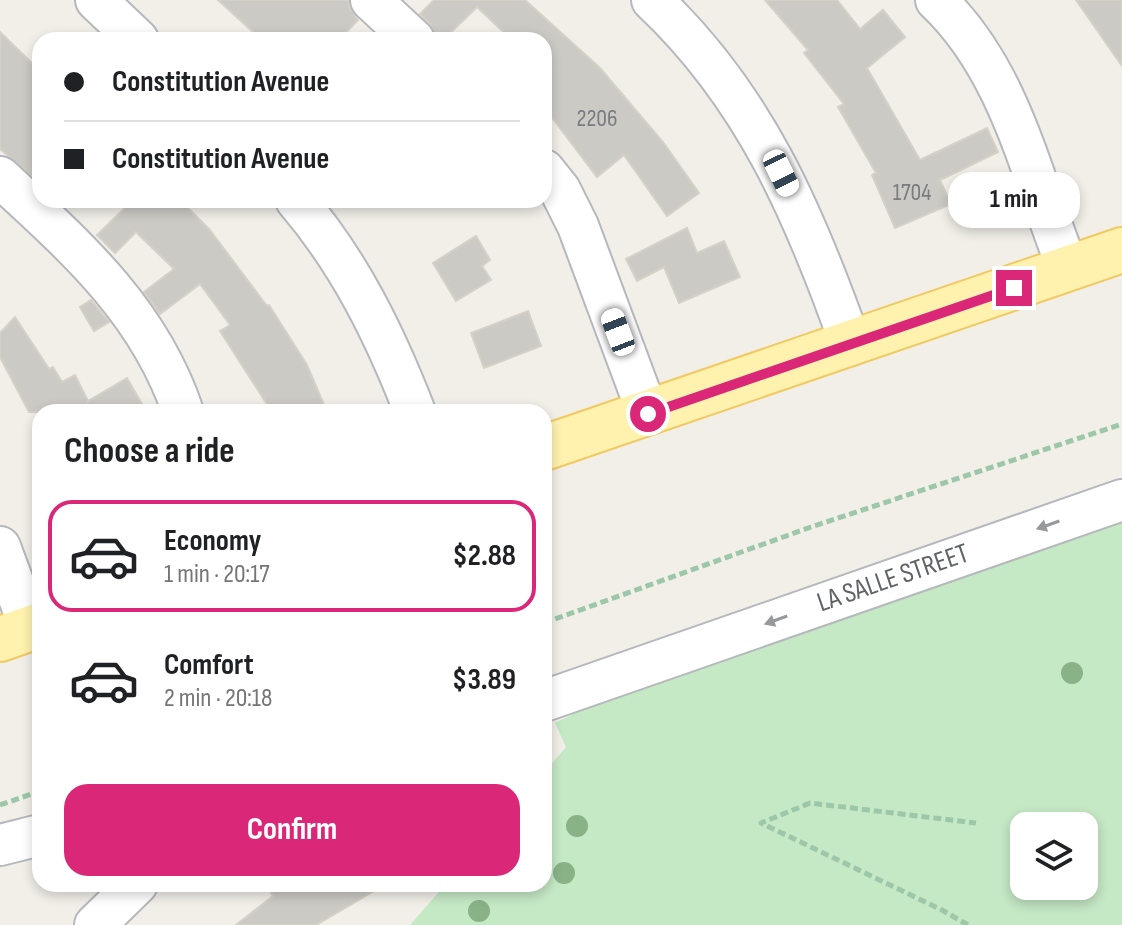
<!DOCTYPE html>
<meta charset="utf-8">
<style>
body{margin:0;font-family:"Sofia Sans Condensed",sans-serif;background:#f2f2f2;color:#202124;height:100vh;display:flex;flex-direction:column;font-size:30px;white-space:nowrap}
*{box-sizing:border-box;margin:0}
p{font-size:26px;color:#757577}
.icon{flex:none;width:44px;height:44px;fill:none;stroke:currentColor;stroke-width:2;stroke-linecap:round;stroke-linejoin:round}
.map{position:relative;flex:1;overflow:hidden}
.panel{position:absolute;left:32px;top:404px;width:520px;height:488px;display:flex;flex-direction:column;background:#fff;border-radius:24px;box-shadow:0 4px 12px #0003}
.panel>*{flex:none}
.guide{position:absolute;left:32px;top:32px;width:520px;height:176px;border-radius:24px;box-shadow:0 4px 12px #0003;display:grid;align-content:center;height:176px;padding:0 32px;background:#fff}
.controls{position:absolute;left:1010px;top:812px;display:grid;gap:16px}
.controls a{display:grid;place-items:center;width:88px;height:88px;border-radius:16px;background:#fff;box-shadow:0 4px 12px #0003;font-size:40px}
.end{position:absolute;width:36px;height:36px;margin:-18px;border:10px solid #db2777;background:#fff;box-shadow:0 0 0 4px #fff}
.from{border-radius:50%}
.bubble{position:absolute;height:56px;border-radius:24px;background:#fff;box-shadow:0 4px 12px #0003;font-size:26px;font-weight:700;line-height:56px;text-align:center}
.car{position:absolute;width:24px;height:48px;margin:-24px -12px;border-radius:10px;box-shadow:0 0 6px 2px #0007;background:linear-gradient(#fff 24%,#345 0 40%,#fff 0 76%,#345 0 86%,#fff 0)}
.guide b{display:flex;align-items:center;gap:28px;height:76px;font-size:30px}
.guide b+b{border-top:2px solid #e0e0e0}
.guide i{width:20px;height:20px;background:#202124}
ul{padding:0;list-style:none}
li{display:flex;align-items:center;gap:24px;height:112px;margin:0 16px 12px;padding:0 16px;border:4px solid transparent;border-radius:24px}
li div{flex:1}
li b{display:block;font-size:30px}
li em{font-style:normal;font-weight:700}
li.active{border-color:#db2777}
li>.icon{width:72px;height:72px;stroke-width:1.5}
h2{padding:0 32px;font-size:36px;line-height:96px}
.primary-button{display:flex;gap:16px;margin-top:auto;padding:16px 32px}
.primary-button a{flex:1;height:92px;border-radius:24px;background:#db2777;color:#fff;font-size:32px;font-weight:700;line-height:92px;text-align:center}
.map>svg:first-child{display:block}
.green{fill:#c5e8c5;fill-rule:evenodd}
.building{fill:#cccac5;stroke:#d6d1c6;stroke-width:2}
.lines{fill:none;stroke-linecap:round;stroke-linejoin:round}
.minor-casing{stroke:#b5b8bc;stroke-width:44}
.major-casing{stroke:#f2c960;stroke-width:48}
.path{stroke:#9cc7a9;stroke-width:5;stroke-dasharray:8 4;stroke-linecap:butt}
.minor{stroke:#fff;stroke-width:40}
.major{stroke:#fff2af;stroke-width:44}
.tree{fill:#89b387}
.oneway{fill:#979a9d}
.route{stroke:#db2777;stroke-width:10}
.labels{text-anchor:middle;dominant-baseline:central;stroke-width:6;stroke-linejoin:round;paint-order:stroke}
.number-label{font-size:24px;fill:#7a7d7f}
.street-label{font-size:28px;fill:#5f6368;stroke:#fff}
</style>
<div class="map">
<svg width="1122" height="925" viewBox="0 0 1122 925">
<rect width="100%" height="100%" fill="#f1efe8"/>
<!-- green -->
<path class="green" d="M1122,516V925H410L446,884H544V773L566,747L555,723L614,694ZM1024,826H1084V886H1024Z"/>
<!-- building -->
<g class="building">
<polygon points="218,0 349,0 349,7 358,20 339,40 262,40"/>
<polygon points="434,0 525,0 600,68 663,142 699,193 667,216 624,155 597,177 544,107 544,40 512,40 477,7 443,40 436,40 430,24 420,14"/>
<polygon points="765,0 837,0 860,29 883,10 905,37 867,68 920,160 987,128 998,152 940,180 951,204 895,228 872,175 876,173 838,107 844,104 804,53 808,50"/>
<polygon points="1076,0 1122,0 1122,66"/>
<polygon points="0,32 40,71 40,183 0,149"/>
<polygon points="133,200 180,200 209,229 267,306 269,305 307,365 327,412 272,412 220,331 230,325 200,284 160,314 144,292 174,269 136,232 115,253 97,235"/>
<polygon points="687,228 697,253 724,241 740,277 679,303 664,267 637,281 626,259"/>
<polygon points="476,236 490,260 482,266 491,280 456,301 433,263"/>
<polygon points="91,300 109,322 94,331 80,307"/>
<polygon points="528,311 541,346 484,368 471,333"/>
<polygon points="15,317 49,369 53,367 62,382 75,375 88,401 127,378 142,404 128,412 29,412 0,357 0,333"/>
<polygon points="287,884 386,884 316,925 236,925 273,896 271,893"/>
</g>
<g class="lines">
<!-- minor casing -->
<g class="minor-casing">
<g id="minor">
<polyline points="96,0 138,40"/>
<polyline points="371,0 414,40"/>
<path d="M652,0C755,97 805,215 851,345"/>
<path d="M936,0C1011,71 1031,177 1068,269"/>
<polyline points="544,170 560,190 578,226 648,414"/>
<path d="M0,177C76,247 149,311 183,412"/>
<path d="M296,200C350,263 385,335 415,412"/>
<polyline points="0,547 30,628"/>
<polyline points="544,701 1122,500"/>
<polyline points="0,845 40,835"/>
<polyline points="95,925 137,884"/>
</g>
</g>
<!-- major casing -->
<g class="major-casing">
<g id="major">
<polyline points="544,448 1122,250"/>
<polyline points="0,639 40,625"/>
</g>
</g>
<!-- path -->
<g class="path">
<polyline points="544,623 811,527 1122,424"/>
<polyline points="0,805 40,791"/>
<polyline points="968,925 942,910 761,823 810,803 976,823"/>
</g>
<!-- minor -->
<use href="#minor" class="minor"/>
<!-- major -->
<use href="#major" class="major"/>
</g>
<!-- trees -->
<g class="tree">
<circle cx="1072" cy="673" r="11"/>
<circle cx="577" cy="826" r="11"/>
<circle cx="564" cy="873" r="11"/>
<circle cx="479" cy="911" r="11"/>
</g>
<!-- one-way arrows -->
<defs><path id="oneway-solid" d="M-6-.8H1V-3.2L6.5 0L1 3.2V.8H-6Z" transform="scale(2)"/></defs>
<g class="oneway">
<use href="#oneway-solid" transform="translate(1048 525) rotate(161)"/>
<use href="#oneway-solid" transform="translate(776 620) rotate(160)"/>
</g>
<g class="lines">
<!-- route -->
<polyline class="route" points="648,414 1014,288"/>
</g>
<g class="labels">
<!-- number labels -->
<g class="number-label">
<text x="597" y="118">2206</text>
<text x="912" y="192">1704</text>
</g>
<!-- street labels -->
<g class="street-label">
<text transform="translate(893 578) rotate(-19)">LA SALLE STREET</text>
</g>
</g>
</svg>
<div class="controls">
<a><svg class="icon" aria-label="layers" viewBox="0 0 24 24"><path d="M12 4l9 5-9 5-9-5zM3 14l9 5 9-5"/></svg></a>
</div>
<i class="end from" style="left:648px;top:414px"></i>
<i class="end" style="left:1014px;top:288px"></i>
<div class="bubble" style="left:948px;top:172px;width:132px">1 min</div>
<i class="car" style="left:781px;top:173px;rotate:154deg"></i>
<i class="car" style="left:618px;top:332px;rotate:339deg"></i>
<div class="guide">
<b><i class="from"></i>Constitution Avenue</b>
<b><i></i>Constitution Avenue</b>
</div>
<section class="panel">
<h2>Choose a ride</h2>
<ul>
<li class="active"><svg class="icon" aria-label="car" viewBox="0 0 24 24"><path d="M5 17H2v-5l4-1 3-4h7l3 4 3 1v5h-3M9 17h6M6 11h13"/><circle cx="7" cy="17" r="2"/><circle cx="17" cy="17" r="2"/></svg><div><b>Economy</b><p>1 min · 20:17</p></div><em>$2.88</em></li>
<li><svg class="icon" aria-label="car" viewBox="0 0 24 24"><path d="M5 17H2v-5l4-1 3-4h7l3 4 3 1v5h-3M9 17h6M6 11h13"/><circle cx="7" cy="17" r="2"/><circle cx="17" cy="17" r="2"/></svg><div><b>Comfort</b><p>2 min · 20:18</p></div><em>$3.89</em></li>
</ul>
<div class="primary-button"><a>Confirm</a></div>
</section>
</div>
